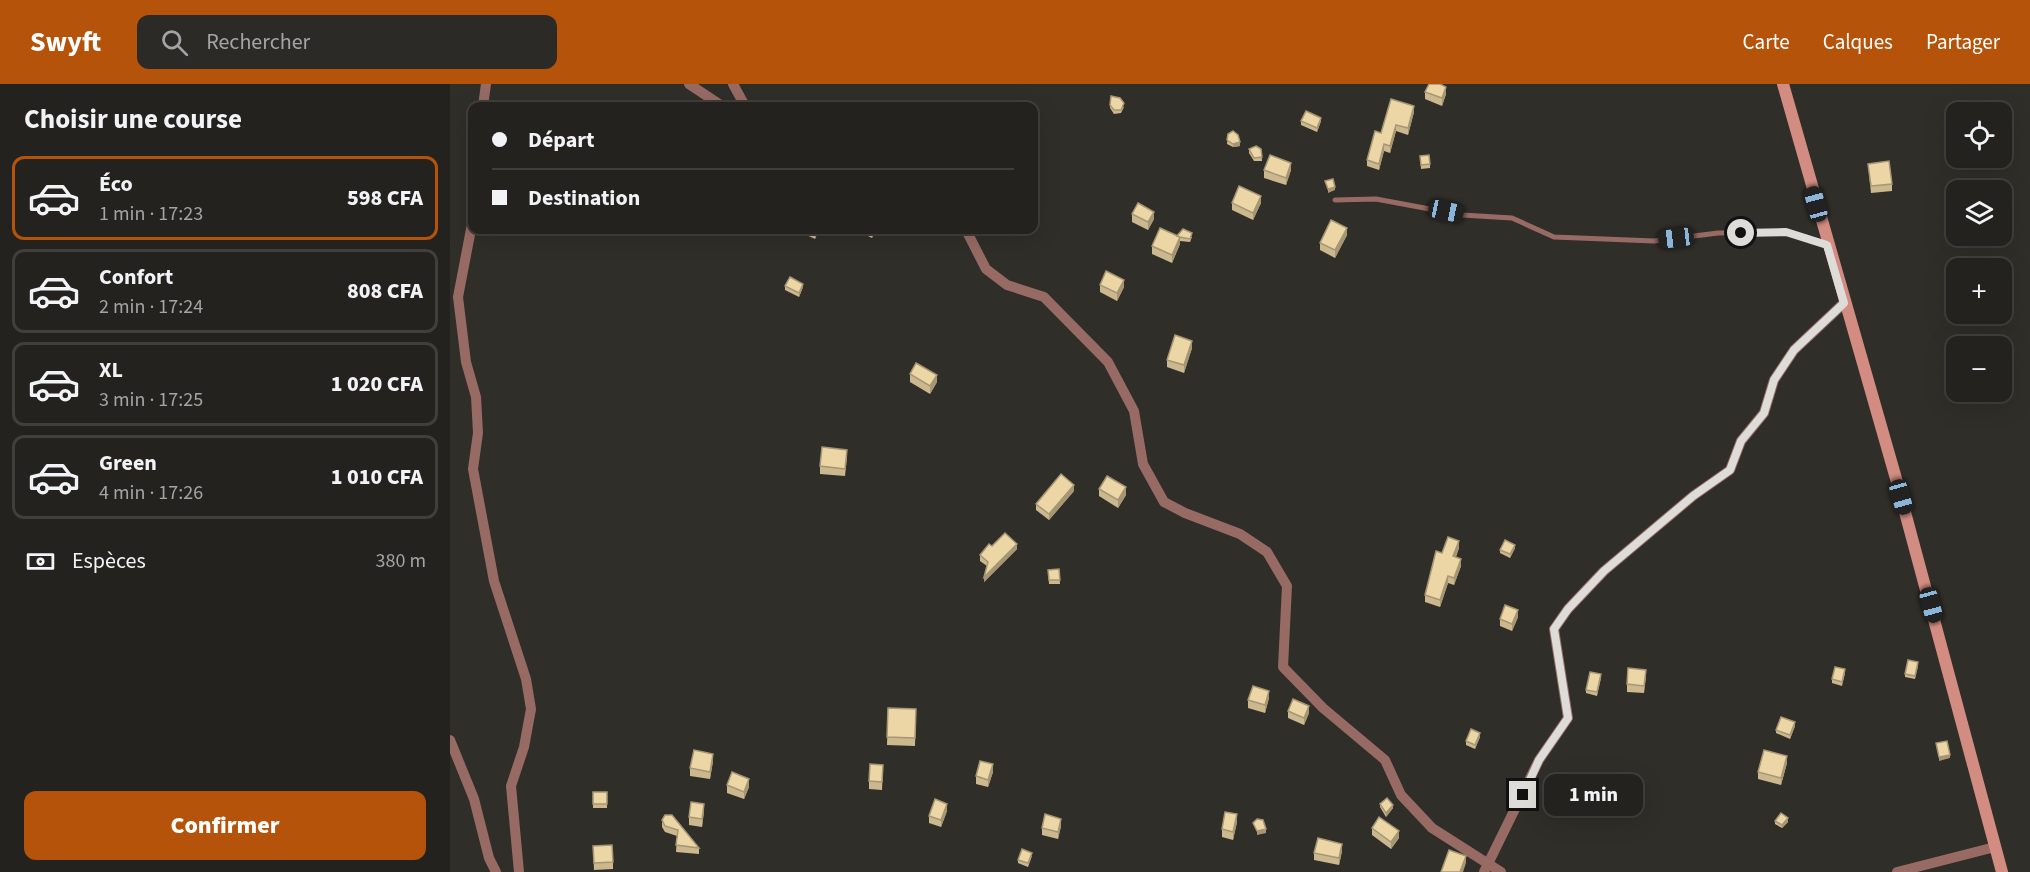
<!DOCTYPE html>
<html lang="fr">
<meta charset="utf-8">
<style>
body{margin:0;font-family:"Source Sans 3",sans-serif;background:#2c2a27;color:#f1f3f6;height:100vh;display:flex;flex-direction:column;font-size:22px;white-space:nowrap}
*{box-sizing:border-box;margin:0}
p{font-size:20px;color:#a3a4a4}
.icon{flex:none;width:33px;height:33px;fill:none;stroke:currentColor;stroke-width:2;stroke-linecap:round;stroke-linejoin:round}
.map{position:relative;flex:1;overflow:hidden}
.sheet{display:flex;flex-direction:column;background:#24221e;width:450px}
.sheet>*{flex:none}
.banner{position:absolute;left:18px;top:18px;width:570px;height:132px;border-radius:12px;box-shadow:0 6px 24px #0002,0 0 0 2px #413f3c;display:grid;align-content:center;height:132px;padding:0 24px;background:#24221e}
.fabs{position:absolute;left:1496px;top:18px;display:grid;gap:12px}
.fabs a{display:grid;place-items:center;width:66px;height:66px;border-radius:12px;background:#24221e;box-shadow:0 6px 24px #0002,0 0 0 2px #413f3c;font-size:30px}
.end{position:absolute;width:27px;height:27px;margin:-14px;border:8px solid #dedcd8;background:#111;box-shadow:0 0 0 3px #111}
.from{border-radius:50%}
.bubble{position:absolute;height:42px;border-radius:12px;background:#24221e;box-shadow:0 6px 24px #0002,0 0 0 2px #413f3c;font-size:20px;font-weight:800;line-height:42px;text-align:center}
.car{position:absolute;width:18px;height:36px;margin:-18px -9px;border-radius:8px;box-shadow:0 0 4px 2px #0007;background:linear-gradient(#222 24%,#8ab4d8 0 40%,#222 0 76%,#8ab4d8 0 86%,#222 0)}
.banner b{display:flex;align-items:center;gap:21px;height:57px;font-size:22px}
.banner b+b{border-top:2px solid #413f3c}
.banner i{width:15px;height:15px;background:#f1f3f6}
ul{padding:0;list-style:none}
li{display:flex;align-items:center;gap:18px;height:84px;margin:0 12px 9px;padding:0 12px;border:3px solid #413f3c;border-radius:12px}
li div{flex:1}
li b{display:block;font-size:22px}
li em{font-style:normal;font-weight:800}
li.selected{border-color:#b45309}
li>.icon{width:54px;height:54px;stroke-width:1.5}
h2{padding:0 24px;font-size:27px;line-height:72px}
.pay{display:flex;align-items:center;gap:15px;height:66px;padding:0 24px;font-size:22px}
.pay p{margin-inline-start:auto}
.primary-button{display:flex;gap:12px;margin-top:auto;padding:12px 24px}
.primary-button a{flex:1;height:69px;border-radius:12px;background:#b45309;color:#fff;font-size:24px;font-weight:800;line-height:69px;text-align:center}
header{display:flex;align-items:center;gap:36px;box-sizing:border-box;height:84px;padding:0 30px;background:#b45309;color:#fff}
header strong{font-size:28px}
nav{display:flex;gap:33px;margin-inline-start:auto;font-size:21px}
.search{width:420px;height:54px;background:#2c2a27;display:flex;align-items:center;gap:15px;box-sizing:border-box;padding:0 21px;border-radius:12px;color:#a3a4a4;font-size:22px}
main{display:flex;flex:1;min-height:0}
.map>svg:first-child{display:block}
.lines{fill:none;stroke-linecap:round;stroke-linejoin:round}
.lane{stroke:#976b64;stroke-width:5}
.street{stroke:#976b64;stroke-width:10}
.secondary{stroke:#d28c81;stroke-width:12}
.wall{fill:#ccb88e}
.shaded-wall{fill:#a69674}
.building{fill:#edd6a5;stroke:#a69674;stroke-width:1.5}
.route{stroke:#dedcd8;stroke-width:8}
</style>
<header>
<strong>Swyft</strong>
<div class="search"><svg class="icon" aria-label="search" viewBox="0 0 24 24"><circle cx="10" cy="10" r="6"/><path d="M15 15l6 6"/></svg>Rechercher</div>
<nav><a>Carte</a><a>Calques</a><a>Partager</a></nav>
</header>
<main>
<section class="sheet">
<h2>Choisir une course</h2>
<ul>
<li class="selected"><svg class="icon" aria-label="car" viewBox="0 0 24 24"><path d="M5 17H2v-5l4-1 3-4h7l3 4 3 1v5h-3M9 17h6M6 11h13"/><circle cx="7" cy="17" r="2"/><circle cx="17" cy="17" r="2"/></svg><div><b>Éco</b><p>1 min · 17:23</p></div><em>598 CFA</em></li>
<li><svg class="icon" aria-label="car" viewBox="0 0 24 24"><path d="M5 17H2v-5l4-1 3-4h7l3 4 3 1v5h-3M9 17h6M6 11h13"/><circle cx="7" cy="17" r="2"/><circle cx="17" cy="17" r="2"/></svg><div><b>Confort</b><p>2 min · 17:24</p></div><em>808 CFA</em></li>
<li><svg class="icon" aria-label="car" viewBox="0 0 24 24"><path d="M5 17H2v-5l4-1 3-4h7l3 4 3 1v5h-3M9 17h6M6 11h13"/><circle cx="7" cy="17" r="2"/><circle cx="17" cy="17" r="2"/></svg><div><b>XL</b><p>3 min · 17:25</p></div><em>1 020 CFA</em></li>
<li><svg class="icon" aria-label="car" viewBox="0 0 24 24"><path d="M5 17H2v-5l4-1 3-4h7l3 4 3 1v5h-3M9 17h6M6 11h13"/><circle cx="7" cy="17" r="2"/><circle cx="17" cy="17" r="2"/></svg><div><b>Green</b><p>4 min · 17:26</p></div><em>1 010 CFA</em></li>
</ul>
<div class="pay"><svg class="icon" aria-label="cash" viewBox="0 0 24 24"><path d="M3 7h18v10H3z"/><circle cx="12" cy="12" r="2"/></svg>Espèces<p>380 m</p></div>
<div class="primary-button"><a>Confirmer</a></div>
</section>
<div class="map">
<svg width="1580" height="788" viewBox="0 0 1580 788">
<rect width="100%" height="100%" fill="#302e28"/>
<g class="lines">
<!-- lane -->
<polyline class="lane" points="885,116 926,115 1012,131 1062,134 1104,153 1204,157 1268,149 1336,148 1377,161"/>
<!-- street -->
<g class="street">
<polyline points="239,0 272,22"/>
<polyline points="283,0 295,22"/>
<polyline points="33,22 36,0"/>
<polyline points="22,140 8,213 16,278 26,313 28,349 23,385 44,497 76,595 81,625 74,663 61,702 69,788"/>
<polyline points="516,146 536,185 557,201 594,213 658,278 684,327 693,380 714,418 735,429 790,450 817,468 837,502 833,583 873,624 935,676 951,711 982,744 1051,788"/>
<polyline points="0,656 24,715 39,774 46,788"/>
<polyline points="1034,788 1089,676 1118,634 1104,545 1118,525 1154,487 1243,412 1280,386 1291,357 1314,329 1324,296 1344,266 1394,219"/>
<polyline points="1447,788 1545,763"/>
</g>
<!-- secondary -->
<polyline class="secondary" points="1333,0 1445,391 1552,788"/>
</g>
<!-- wall -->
<g class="wall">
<polygon points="975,8 996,10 992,22 975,15"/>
<polygon points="660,21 674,23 671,29 664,30 660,24"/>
<polygon points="964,28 958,51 946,47 940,69 934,67 929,86 917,82 917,76 931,49"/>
<polygon points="851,37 871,37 867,48 851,41"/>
<polygon points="778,50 790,62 783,63 777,60"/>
<polygon points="799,65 811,65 812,77 804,77 799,69"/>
<polygon points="970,72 980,80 980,84 971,85"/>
<polygon points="1418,80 1442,100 1442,107 1421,109"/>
<polygon points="814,86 841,86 836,101 814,94"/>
<polygon points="782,119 811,119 803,136 782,126"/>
<polygon points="682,130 704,135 698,146 682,138"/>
<polygon points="348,146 369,146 365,155 348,147"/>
<polygon points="408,146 426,146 422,154 408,147"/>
<polygon points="897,151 885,174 870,166 870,159"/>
<polygon points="727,152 742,153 740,158 730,157 730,160 722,179 702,170 702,162"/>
<polygon points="650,201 674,203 667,217 650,208"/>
<polygon points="335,202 353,203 349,213 335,206"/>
<polygon points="742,264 734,289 717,283 717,276"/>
<polygon points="460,290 487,298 480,310 460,298"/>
<polygon points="397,373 395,392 370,390 370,382"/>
<polygon points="649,405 676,411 668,424 649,412"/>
<polygon points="624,407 599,436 586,426 586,420"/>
<polygon points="542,462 567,465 534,498 537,482 530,477 530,471"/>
<polygon points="1009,464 1006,473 1011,482 1004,501 998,499 990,523 975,518 975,511 992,469"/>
<polygon points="1065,464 1060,474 1050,469 1050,466"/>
<polygon points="609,485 610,500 599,500 598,486"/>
<polygon points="1068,533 1062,547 1050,542 1050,535"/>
<polygon points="1468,582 1465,595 1455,593 1455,590"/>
<polygon points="1395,589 1392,602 1382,599 1382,595"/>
<polygon points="1196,593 1194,609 1177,608 1177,600"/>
<polygon points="1151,594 1147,612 1136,609 1136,606"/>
<polygon points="819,614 815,629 798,624 798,616"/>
<polygon points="438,624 466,625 465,662 437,661"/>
<polygon points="838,627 859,629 854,641 838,634"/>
<polygon points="1345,642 1340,655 1326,649 1326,646"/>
<polygon points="1030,653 1025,665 1016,661 1016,657"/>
<polygon points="263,677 260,695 240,692 240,684"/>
<polygon points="1337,679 1331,701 1308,695 1308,688"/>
<polygon points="433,681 432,706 419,705 419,697"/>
<polygon points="543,688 538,703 526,700 526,692"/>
<polygon points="277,701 299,703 294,715 277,709"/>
<rect x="143" y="708" width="14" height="16"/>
<polygon points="930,720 943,724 936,733 930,723"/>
<polygon points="254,727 252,743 239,741 239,733"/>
<polygon points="497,727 491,743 479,739 479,732"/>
<polygon points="222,731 249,764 249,770 226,768 227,752 215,748 212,743 212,736"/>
<polygon points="1325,737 1338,738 1332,744 1325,740"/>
<polygon points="787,738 783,756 772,753 772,745"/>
<polygon points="611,742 608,755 592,751 592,744"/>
<polygon points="922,744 949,754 941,765 922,751"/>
<polygon points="143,762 163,778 163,785 144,786"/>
<polygon points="892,767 889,781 864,776 864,769"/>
<polygon points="582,772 578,783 568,779 568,776"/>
</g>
<!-- shaded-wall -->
<g class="shaded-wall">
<polygon points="996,3 996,10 992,22 992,14"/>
<polygon points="964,22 964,28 958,51 958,44"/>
<polygon points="871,34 871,37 867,48 867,44"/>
<polygon points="946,41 946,47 940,69 940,62"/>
<polygon points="790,58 790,62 783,63 783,60"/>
<polygon points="934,60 934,67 929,86 929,80"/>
<polygon points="841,79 841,86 836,101 836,94"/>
<polygon points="885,103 885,106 878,109 878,105"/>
<polygon points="811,112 811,119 803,136 803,129"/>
<polygon points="704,128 704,135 698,146 698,138"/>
<polygon points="897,144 897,151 885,174 885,166"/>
<polygon points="365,146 369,146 365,155"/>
<polygon points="730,153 730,160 722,179 722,171"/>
<polygon points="674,196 674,203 667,217 667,209"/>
<polygon points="353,200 353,203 349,213 349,209"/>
<polygon points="742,257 742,264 734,289 734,281"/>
<polygon points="487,291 487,298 480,310 480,302"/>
<polygon points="624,401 624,407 599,436 599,430"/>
<polygon points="676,403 676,411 668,424 668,416"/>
<polygon points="1009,457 1009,464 1003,479 1003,472"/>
<polygon points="567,460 567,465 534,498 534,493"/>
<polygon points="1065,461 1065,464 1060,474 1060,470"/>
<polygon points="1011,475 1011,482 1004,501 1004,494"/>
<polygon points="998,492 998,499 990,523 990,516"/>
<polygon points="1068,526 1068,533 1062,547 1062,540"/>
<polygon points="819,607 819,614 815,629 815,621"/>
<polygon points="859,622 859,629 854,641 854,634"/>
<polygon points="1345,638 1345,642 1340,655 1340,651"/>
<polygon points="1030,649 1030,653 1025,665 1025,661"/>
<polygon points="263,670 263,677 260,695 260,688"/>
<polygon points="1500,671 1500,674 1489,677 1489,673"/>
<polygon points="1337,672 1337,679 1331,701 1331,694"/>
<polygon points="543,680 543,688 538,703 538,696"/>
<polygon points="299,695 299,703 294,715 294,708"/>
<polygon points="254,720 254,727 252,743 252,735"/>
<polygon points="497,720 497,727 491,743 491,736"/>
<polygon points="943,721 943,724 936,733 936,729"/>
<polygon points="787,730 787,738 783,756 783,748"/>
<polygon points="1338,734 1338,738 1332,744 1332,741"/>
<polygon points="611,735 611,742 608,755 608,748"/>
<polygon points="816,745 816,749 807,751 807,747"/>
<polygon points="949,747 949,754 941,765 941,758"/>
<polygon points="892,760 892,767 889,781 889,774"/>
<polygon points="1016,772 1016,779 1013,788 1010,788"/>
</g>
<!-- building -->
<g class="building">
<polygon points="979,0 990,0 996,3 992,14 975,8"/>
<polygon points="661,12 670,14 674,19 671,26 664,26 660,21"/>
<polygon points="941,15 964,22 958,44 946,41 940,62 934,60 929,80 917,76 925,47 931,49"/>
<polygon points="856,27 871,34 867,44 851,37"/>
<polygon points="783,47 788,51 790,58 783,60 777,56 778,50"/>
<polygon points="806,62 811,65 812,73 804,74 799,65"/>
<polygon points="820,71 841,79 836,94 814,86"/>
<polygon points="979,71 980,80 971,81 970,72"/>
<polygon points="1439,77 1442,100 1421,102 1418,80"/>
<polygon points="883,95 885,103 878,105 875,97"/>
<polygon points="789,102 811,112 803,129 782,119"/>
<polygon points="688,119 704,128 698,138 682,130"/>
<polygon points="881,136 897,144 885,166 870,159"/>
<polygon points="710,144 730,153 722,171 702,162"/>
<polygon points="733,145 742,149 740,155 730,153 727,152"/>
<polygon points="412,146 424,146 422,150"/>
<polygon points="656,187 674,196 667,209 650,201"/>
<polygon points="340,193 353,200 349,209 335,202"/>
<polygon points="725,251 742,257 734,281 717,276"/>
<polygon points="466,279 487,291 480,302 460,290"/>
<polygon points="372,363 397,366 395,385 370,382"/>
<polygon points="611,390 624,401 599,430 586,420"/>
<polygon points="657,392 676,403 668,416 649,405"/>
<polygon points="555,449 567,460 534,493 538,478 530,471 539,460 542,462"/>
<polygon points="998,453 1009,457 1003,472 1011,475 1004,494 998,492 990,516 975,511 986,467 992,469"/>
<polygon points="1055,456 1065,461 1060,470 1050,466"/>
<polygon points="609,485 610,496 599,496 598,486"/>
<polygon points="1055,521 1068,526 1062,540 1050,535"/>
<polygon points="1458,576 1468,578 1465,592 1455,590"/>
<polygon points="1385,583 1395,585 1392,598 1382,595"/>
<polygon points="1178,584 1196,586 1194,602 1177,600"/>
<polygon points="1140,588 1151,590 1147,608 1136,606"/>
<polygon points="803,602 819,607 815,621 798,616"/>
<polygon points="843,615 859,622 854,634 838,627"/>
<polygon points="438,624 466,625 465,654 437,653"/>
<polygon points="1331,633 1345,638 1340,651 1326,646"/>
<polygon points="1021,645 1030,649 1025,661 1016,657"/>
<polygon points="1497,657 1500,671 1489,673 1486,659"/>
<polygon points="244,666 263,670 260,688 240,684"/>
<polygon points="1314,666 1337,672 1331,694 1308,688"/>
<polygon points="530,677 543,680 538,696 526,692"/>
<polygon points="420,680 433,681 432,698 419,697"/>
<polygon points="282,688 299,695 294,708 277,701"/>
<rect x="143" y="708" width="14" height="12"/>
<polygon points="937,714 943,721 936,729 930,720"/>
<polygon points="485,715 497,720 491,736 479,732"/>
<polygon points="241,718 254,720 252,735 239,733"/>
<polygon points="775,728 787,730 783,748 772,745"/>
<polygon points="1331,729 1338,734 1332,741 1325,737"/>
<polygon points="595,730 611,735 608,748 592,744"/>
<polygon points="215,731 222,731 249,764 226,761 228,746 215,742 212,736"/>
<polygon points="929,733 949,747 941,758 922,744"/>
<polygon points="807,735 813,736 816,745 807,747 803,739"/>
<polygon points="868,754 892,760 889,774 864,769"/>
<polygon points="162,761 163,778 144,779 143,762"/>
<polygon points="572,765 582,769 578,779 568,776"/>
<polygon points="999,766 1016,772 1010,788 991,788"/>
</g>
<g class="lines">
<!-- route -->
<polyline class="route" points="1073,711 1089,676 1118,634 1104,545 1118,525 1154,487 1243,412 1280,386 1291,357 1314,329 1324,296 1344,266 1394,219 1377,161 1336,148 1291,149"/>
</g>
</svg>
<div class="fabs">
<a><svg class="icon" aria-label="locate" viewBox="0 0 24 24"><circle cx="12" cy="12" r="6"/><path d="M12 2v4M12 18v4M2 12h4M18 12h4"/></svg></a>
<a><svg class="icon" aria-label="layers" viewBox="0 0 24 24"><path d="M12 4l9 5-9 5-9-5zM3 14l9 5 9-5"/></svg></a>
<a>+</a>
<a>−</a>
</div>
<i class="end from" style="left:1291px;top:149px"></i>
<i class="end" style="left:1073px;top:711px"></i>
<div class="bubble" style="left:1094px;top:690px;width:99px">1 min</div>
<i class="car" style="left:1366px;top:120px;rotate:345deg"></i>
<i class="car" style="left:996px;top:127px;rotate:102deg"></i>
<i class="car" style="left:1226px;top:154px;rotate:263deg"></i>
<i class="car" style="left:1451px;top:413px;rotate:164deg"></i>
<i class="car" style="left:1481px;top:521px;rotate:165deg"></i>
<div class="banner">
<b><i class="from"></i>Départ</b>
<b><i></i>Destination</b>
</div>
</div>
</main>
